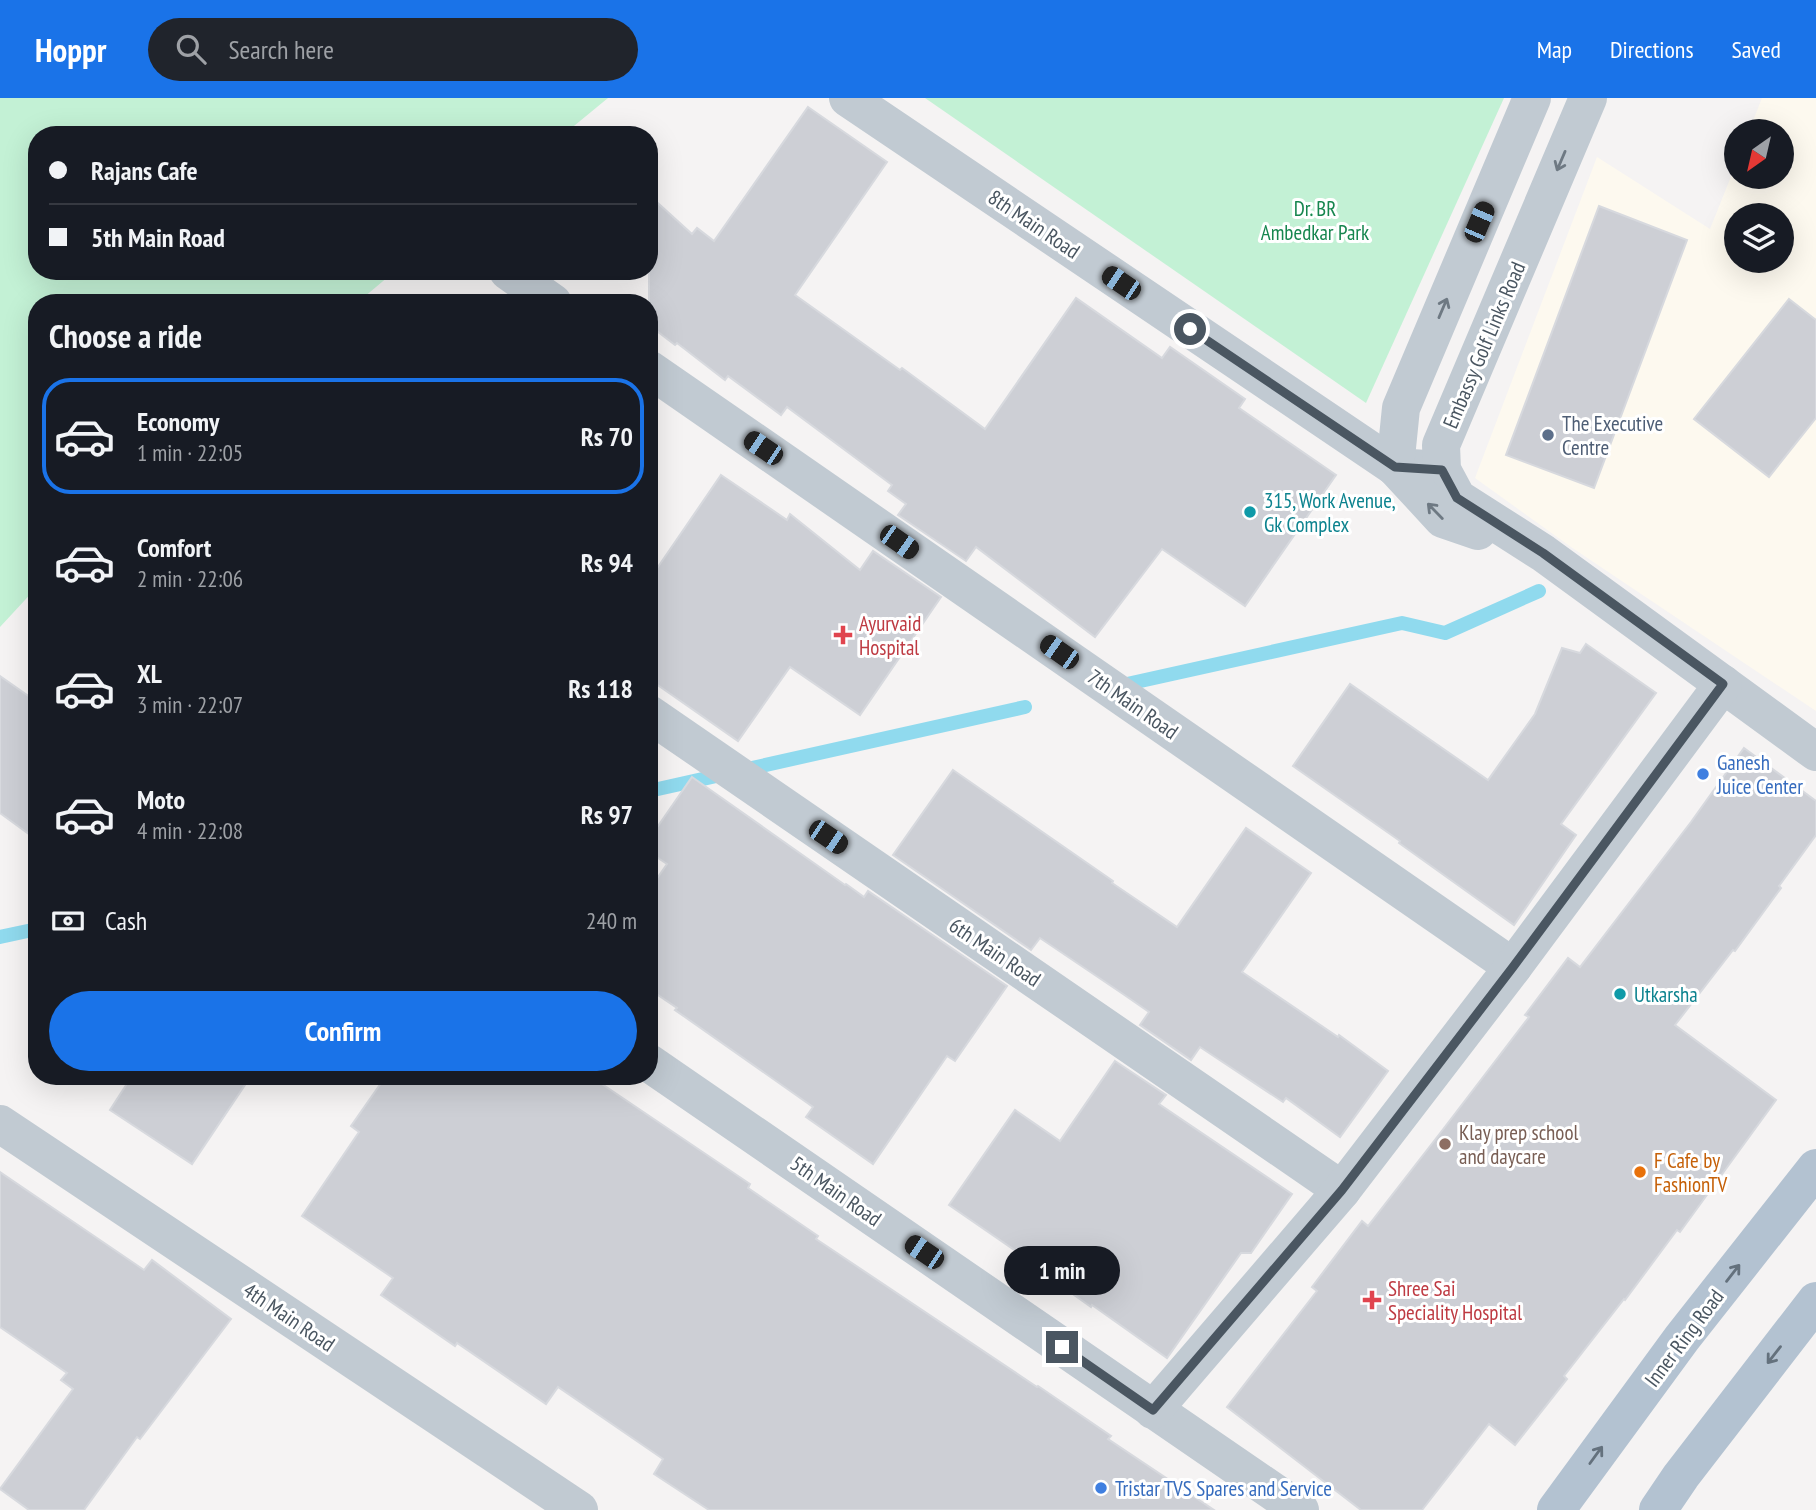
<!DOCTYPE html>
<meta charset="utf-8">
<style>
body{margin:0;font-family:"PT Sans Narrow",sans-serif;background:#20242c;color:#f1f3f6;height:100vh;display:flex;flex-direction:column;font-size:26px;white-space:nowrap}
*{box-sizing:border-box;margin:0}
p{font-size:23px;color:#9ea1a6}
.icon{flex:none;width:38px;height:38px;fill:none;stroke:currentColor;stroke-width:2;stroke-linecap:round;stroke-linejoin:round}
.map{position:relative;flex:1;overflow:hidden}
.sheet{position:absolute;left:28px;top:196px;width:630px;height:791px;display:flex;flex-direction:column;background:#171b24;border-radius:28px;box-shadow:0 7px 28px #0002}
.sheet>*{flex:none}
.top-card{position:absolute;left:28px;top:28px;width:630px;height:154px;border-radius:28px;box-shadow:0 7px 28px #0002;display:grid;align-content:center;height:154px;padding:0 21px;background:#171b24}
.needle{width:46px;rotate:214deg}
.tools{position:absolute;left:1724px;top:21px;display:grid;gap:14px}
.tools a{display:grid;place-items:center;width:70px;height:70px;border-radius:50%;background:#171b24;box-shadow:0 7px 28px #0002;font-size:35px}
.end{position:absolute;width:32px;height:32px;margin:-16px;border:9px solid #4a5661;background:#fff;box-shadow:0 0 0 4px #fff}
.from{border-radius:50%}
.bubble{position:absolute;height:49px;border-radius:24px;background:#171b24;box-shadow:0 7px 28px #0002;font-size:23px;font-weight:700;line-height:49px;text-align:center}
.car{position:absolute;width:21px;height:42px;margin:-21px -10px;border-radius:9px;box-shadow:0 0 5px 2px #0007;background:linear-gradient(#222 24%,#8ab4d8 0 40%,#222 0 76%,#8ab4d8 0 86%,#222 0)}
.top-card b{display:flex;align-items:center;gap:24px;height:66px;font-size:26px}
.top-card b+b{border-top:2px solid #363941}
.top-card i{width:18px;height:18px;background:#f1f3f6}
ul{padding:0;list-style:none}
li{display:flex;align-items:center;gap:21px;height:116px;margin:0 14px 10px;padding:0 7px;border:4px solid transparent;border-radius:28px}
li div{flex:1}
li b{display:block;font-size:26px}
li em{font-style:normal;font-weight:700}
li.on{border-color:#1a73e8}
li>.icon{width:63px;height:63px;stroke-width:1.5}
h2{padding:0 21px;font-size:32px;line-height:84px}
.pay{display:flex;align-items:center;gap:18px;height:77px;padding:0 21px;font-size:26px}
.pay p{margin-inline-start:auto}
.button{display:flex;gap:14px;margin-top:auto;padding:14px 21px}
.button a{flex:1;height:80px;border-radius:42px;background:#1a73e8;color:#fff;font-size:28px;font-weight:700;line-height:80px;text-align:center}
header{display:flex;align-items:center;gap:42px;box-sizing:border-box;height:98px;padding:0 35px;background:#1a73e8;color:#fff}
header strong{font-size:33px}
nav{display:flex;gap:38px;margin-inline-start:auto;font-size:24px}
.search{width:490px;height:63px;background:#20242c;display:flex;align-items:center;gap:18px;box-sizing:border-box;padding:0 24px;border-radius:38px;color:#9ea1a6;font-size:26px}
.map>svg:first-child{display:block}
.commercial{fill:#fdf9ef;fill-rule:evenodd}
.green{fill:#c3f1d5}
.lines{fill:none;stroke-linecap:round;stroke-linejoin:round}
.stream{stroke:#90daee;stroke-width:14}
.building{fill:#cdcfd5;stroke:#d7d9de;stroke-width:2}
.minor{stroke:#c1cad2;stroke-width:38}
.major{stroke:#b3c2d1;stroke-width:38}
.oneway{stroke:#6e7983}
.oneway2{stroke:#64717d}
.route{stroke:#4a5661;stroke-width:9}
.service-dot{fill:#5c6f8a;stroke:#fff;stroke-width:2.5}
.culture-dot{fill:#0f9aa8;stroke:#fff;stroke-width:2.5}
.health-dot{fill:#e0444e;stroke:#fff;stroke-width:2.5}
.shop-dot{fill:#3f7fe0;stroke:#fff;stroke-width:2.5}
.education-dot{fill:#8d6e63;stroke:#fff;stroke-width:2.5}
.food-dot{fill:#e8710a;stroke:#fff;stroke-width:2.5}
.labels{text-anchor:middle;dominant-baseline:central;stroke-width:6;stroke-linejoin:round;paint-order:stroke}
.park-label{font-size:21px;fill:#17864f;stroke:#fff}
.street-label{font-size:21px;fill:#4a5661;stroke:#fff}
.service-label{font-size:21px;fill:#4e5e75;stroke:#fff;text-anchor:start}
.culture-label{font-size:21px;fill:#0d838f;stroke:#fff;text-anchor:start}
.health-label{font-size:21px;fill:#be3a42;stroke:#fff;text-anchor:start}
.shop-label{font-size:21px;fill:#366cbe;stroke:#fff;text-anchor:start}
.education-label{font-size:21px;fill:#785e54;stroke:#fff;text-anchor:start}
.food-label{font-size:21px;fill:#c56008;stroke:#fff;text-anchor:start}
</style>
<header>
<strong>Hoppr</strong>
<div class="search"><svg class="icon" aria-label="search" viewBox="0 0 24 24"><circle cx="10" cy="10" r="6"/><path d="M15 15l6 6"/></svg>Search here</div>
<nav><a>Map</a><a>Directions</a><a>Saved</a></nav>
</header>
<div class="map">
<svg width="1816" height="1412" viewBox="0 0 1816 1412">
<rect width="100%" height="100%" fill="#f5f3f3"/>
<!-- commercial -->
<path class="commercial" d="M1762,0H1816V613L1571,449L1475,380L1597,59L1710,131L1736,66V79H1782V33H1749ZM1736,117H1782V163H1736Z"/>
<!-- green -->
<g class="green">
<polygon points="0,0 608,0 563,37 37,37 37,173 395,173 357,205 37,205 37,489 0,529"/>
<polygon points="925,0 1504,0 1366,305"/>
</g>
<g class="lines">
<!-- stream -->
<g class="stream">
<polyline points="1118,588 1402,525 1445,535 1539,493"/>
<polyline points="649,693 1025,609"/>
<polyline points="0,839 37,831"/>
</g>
</g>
<!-- building -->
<g class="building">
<polygon points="808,9 887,64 795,197 900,272 902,270 985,331 1076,200 1162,260 1170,249 1245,301 1239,310 1336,377 1245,508 1162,451 1095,539 976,449 966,463 898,417 906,406 888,393 892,387 787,309 781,317 728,278 725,282 677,245 675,247 649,227 649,97 692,136 697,130 714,143"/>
<polygon points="1599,108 1687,142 1594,390 1506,357"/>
<polygon points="1789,201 1816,222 1816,320 1769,379 1694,321"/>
<polygon points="721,377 787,422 790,416 860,472 873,453 941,499 860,617 790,569 738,643 649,581 649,482"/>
<polygon points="1586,546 1656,595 1561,726 1576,737 1514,827 1399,745 1400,743 1293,668 1350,586 1488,682 1535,616 1562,550 1580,555"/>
<polygon points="0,578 37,604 37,742 0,715"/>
<polygon points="1744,650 1816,703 1816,737 1779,788 1781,790 1735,853 1733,852 1675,927 1776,1002 1680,1134 1677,1132 1625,1202 1624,1201 1564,1278 1567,1281 1515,1347 1489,1326 1422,1412 1361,1412 1227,1309 1317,1193 1312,1189 1362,1123 1368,1128 1441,1034 1529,919 1525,917 1568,860 1580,869 1691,724"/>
<polygon points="953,672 1113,783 1112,785 1177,829 1246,730 1311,775 1242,874 1338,939 1339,937 1388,973 1340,1039 1286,1000 1283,1004 1200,949 1191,962 1140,927 1149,914 1123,896 1040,840 1031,852 893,757"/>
<polygon points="692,679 845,787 846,786 864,799 868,793 1007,888 955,963 947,958 873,1066 806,1019 813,1009 675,912 677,910 649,891 649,792 667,766 649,754 649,741"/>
<polygon points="1115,963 1166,997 1159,1006 1292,1096 1251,1155 1241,1155 1167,1260 1092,1207 1091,1209 1025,1162 1026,1160 949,1107 1015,1012 1060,1043"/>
<polygon points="132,978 251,978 192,1066 110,1012"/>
<polygon points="386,978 590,978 750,1086 748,1090 818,1138 816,1141 1037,1289 1038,1288 1111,1338 1108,1341 1214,1412 709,1412 654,1376 663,1361 558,1289 546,1306 457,1245 455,1248 381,1197 393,1180 302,1118 359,1034 351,1028"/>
<polygon points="0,1074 144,1172 152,1162 231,1221 140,1341 137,1339 84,1412 29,1412 0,1391 73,1291 61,1282 67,1275 0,1229"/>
</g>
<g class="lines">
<!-- minor -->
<g class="minor">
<polyline points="848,0 1395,369 1442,372"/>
<polyline points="1588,0 1441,347 1442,372 1457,400 1543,455 1816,654"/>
<polyline points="508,173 553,205"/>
<polyline points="649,271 1513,869"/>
<polyline points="1478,433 1443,421 1395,369 1401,310 1532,0"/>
<polyline points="649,616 1342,1092"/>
<polyline points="649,965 1300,1412"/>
<polyline points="0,1026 579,1412"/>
<polyline points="1153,1312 1342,1092 1513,869 1723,586"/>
</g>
<!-- major -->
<g class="major">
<polyline points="1556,1412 1682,1240 1816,1070"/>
<polyline points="1658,1412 1681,1378 1816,1203"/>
</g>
</g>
<!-- one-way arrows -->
<defs><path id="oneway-shaft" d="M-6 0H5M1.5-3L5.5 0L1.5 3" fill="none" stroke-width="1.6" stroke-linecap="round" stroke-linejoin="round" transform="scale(1.75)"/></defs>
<g class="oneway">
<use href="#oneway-shaft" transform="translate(1561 63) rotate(113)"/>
<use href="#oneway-shaft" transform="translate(1443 210) rotate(-67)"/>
<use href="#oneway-shaft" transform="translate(1435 413) rotate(-134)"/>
</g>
<g class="oneway2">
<use href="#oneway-shaft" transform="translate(1733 1175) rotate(-52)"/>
<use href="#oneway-shaft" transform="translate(1774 1257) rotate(128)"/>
<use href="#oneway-shaft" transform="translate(1596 1357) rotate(-54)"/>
</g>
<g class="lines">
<!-- route -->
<polyline class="route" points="1062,1249 1153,1312 1342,1092 1513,869 1723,586 1543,455 1457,400 1442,372 1395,369 1190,231"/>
</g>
<!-- markers -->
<circle class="service-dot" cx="1548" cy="337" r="7"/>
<g class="culture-dot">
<circle cx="1250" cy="414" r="7"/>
<circle cx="1620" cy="896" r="7"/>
</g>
<g class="health-dot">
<path d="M839.5 526.5h7v7h7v7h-7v7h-7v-7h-7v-7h7z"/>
<path d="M1368.5 1191.5h7v7h7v7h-7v7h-7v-7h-7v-7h7z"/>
</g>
<g class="shop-dot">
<circle cx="1703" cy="676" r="7"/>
<circle cx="1101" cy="1390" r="7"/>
</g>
<circle class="education-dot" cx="1445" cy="1046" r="7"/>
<circle class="food-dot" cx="1640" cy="1074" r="7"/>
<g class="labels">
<!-- park labels -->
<g class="park-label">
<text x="1315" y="110">Dr. BR<tspan x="1315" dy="24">Ambedkar Park</tspan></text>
</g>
<!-- street labels -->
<g class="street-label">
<text transform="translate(1034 126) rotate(34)">8th Main Road</text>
<text transform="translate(1484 247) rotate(-67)">Embassy Golf Links Road</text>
<text transform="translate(1133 606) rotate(35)">7th Main Road</text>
<text transform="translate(995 854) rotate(34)">6th Main Road</text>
<text transform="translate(836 1093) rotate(35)">5th Main Road</text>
<text transform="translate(289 1219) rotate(34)">4th Main Road</text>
<text transform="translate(1684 1240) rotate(-53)">Inner Ring Road</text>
</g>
<!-- service labels -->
<g class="service-label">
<text x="1562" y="325">The Executive<tspan x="1562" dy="24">Centre</tspan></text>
</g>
<!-- culture labels -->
<g class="culture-label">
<text x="1264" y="402">315, Work Avenue,<tspan x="1264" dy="24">Gk Complex</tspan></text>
<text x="1634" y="896">Utkarsha</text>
</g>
<!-- health labels -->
<g class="health-label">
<text x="859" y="525">Ayurvaid<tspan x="859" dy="24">Hospital</tspan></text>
<text x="1388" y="1190">Shree Sai<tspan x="1388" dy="24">Speciality Hospital</tspan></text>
</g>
<!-- shop labels -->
<g class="shop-label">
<text x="1717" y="664">Ganesh<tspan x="1717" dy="24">Juice Center</tspan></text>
<text x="1115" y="1390">Tristar TVS Spares and Service</text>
</g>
<!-- education labels -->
<g class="education-label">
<text x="1459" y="1034">Klay prep school<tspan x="1459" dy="24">and daycare</tspan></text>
</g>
<!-- food labels -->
<g class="food-label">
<text x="1654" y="1062">F Cafe by<tspan x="1654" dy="24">FashionTV</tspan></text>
</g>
</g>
</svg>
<div class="tools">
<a><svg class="needle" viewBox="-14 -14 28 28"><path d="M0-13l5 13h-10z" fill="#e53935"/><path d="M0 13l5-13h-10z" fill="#9ea1a6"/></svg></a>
<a><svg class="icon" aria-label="layers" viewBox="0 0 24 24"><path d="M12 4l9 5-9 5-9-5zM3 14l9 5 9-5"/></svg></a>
</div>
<i class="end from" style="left:1190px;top:231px"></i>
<i class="end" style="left:1062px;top:1249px"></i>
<div class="bubble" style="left:1004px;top:1148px;width:116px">1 min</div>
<i class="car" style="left:1479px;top:124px;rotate:23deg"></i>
<i class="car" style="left:1121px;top:185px;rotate:304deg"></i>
<i class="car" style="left:763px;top:350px;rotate:304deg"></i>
<i class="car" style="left:899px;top:444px;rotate:125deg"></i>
<i class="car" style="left:1059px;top:554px;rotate:305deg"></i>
<i class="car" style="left:828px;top:739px;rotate:124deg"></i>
<i class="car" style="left:924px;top:1154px;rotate:304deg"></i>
<div class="top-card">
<b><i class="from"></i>Rajans Cafe</b>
<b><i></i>5th Main Road</b>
</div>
<section class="sheet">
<h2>Choose a ride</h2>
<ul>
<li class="on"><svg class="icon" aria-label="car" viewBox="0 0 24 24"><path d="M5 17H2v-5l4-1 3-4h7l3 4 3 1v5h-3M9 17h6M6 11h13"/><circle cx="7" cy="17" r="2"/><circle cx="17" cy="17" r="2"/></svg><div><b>Economy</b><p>1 min · 22:05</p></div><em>Rs 70</em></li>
<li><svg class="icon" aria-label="car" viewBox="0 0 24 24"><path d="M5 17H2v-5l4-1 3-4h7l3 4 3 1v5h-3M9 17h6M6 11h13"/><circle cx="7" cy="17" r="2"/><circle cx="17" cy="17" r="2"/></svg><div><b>Comfort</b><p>2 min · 22:06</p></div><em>Rs 94</em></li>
<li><svg class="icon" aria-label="car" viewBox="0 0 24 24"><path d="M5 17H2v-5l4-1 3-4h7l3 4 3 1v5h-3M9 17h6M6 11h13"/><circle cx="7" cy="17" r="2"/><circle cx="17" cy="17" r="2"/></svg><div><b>XL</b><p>3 min · 22:07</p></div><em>Rs 118</em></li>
<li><svg class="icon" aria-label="car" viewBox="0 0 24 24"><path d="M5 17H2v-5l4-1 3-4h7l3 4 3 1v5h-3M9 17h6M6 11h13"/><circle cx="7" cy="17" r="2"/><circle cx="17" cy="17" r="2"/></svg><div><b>Moto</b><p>4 min · 22:08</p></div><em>Rs 97</em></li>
</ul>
<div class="pay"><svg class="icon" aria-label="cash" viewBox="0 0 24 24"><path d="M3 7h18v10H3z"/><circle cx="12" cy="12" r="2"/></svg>Cash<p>240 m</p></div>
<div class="button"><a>Confirm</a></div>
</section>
</div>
